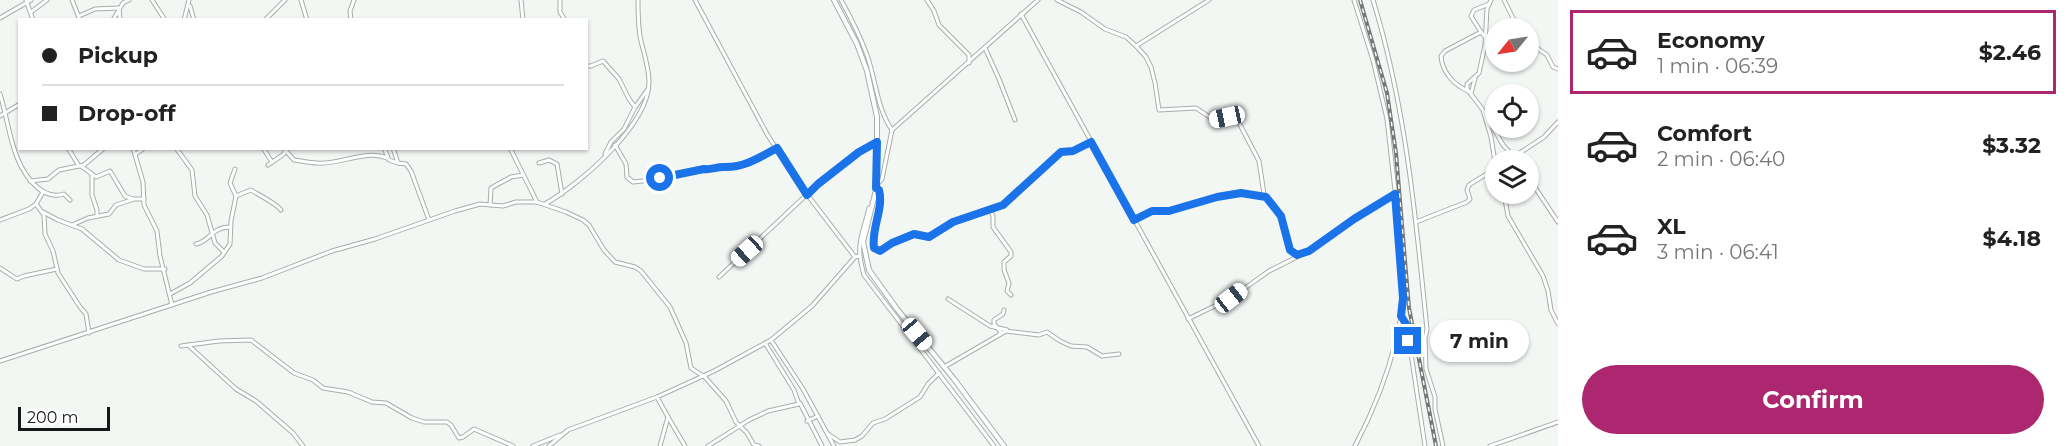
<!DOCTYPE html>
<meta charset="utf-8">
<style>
body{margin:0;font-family:Montserrat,sans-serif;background:#f6f6f6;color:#222;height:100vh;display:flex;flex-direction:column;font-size:22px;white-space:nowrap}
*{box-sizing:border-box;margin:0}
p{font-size:20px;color:#767676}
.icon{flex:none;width:33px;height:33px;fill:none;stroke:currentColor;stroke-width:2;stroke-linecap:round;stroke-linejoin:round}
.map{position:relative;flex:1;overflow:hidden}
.sheet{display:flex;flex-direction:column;background:#fff;width:510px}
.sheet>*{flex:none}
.top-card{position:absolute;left:18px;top:18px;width:570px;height:132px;border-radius:0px;box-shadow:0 2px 4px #0004;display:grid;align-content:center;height:132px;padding:0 24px;background:#fff}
.needle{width:39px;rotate:240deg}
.tools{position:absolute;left:1485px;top:18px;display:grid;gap:12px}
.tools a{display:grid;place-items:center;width:54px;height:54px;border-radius:50%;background:#fff;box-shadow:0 2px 4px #0004;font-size:30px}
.scale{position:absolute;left:18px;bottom:15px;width:92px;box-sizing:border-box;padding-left:6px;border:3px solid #161817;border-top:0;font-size:16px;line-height:21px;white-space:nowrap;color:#161817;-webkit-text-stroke:4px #fff;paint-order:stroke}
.end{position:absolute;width:27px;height:27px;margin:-14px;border:8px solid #1a73e8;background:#fff;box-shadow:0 0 0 3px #fff}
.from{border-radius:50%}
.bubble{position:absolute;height:42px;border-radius:21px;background:#fff;box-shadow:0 2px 4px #0004;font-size:20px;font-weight:700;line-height:42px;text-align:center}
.car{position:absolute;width:18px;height:36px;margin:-18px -9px;border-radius:8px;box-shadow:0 0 4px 2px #0007;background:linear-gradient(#fff 24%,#345 0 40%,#fff 0 76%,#345 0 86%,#fff 0)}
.top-card b{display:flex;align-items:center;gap:21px;height:57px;font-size:22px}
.top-card b+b{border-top:2px solid #e0e0e0}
.top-card i{width:15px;height:15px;background:#222}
ul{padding:10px 0 0;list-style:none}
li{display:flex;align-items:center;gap:18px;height:84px;margin:0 12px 9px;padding:0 12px;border:3px solid transparent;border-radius:0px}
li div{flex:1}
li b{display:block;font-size:22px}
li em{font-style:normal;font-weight:700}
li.current{border-color:#ac276f}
li>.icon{width:54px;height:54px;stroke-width:1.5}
.button{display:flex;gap:12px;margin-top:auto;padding:12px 24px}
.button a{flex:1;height:69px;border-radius:36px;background:#ac276f;color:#fff;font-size:24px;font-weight:700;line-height:69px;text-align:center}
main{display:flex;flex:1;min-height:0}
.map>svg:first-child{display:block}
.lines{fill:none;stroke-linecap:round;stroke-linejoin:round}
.minor-casing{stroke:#a9ada9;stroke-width:5}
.tertiary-casing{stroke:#a9ada9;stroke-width:6}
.minor{stroke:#fff;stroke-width:3}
.tertiary{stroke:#fff;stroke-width:4}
.rail-casing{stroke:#757876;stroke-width:4}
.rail{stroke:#fff;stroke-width:1.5;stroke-dasharray:4.5;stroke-linecap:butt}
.route{stroke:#1a73e8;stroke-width:8}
</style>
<main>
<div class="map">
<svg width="1558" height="446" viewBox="0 0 1558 446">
<rect width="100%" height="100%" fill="#f3f7f4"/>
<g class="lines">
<!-- minor casing -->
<g class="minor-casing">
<g id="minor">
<polyline points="26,0 33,20"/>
<polyline points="72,0 80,20"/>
<polyline points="152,0 165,20"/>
<polyline points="301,0 307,20"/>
<polyline points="521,0 523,20"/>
<polyline points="560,0 560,12 565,20"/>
<polyline points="695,0 767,134 796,180 855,257"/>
<path d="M841,0C851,18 860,36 867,55C876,80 877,109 892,130"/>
<polyline points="927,0 934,11 939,25 969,55 969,63"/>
<polyline points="1057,0 1081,12 1105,29 1126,37 1136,46 1146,57 1151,67 1155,83 1159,110 1196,108 1214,120 1236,117 1259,161 1264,194 1280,214 1290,250 1297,255"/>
<path d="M1354,0L1373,60L1387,119L1397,208L1403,298C1403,312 1399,325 1396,340C1387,377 1373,412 1355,446"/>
<path d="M1373,0C1406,107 1416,219 1427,330L1425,338L1426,369L1435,397V409L1443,446"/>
<polyline points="1491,0 1487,9 1485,45 1479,73 1467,84 1467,89 1483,110 1491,137 1496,168"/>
<polyline points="1504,0 1518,28"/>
<polyline points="190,6 194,20"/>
<polyline points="31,12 47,0"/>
<polyline points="1021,14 1259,446"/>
<polyline points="79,16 95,9 119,8 120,20"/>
<polyline points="0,18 31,0"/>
<polyline points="113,20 123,3 129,0"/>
<polyline points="184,20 189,0"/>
<polyline points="265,20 285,0"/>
<polyline points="351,20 350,11 354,0"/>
<polyline points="1481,32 1471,16 1474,10 1489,4"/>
<polyline points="1528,42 1547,55 1553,67 1558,69"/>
<polyline points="1136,46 1209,0"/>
<polyline points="985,48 999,79 1015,120"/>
<polyline points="586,66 591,66 603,61 619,79 629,99 635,107 624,129 611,142 605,154"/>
<path d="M1468,91C1454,85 1442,72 1441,56L1445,51L1481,32L1486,38"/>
<path d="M0,94C10,126 11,165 38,188C45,194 55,197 64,194L70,200"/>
<polyline points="1471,94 1475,78"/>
<polyline points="636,106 648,89"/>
<polyline points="1486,115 1503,145 1517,160"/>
<polyline points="0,116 20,104"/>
<path d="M615,145L626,164L627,177L633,182L653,180L704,169C711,170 716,167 723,167C743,168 759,158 776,149"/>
<polyline points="68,148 79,166"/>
<polyline points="133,148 143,182 144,205 157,231 160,256 172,305"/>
<polyline points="176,148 192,170 195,196 207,215 215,243 224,252"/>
<polyline points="263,148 272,162"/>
<polyline points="384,148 389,160 398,163"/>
<polyline points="393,148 398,163 406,164 411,171 429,220"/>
<polyline points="510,148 537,202"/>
<path d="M286,151L294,160C302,161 310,163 317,163C340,165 366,149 387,158"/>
<polyline points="136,154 144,148"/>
<polyline points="1509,160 1544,137 1558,122"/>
<polyline points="539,163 549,160 557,164 562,194"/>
<polyline points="268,165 284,154 286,148"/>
<polyline points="81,166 96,177 110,171 125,196 133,199"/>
<polyline points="92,175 92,195 97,210 97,216"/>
<polyline points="1528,177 1558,222"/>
<polyline points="30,181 48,179 59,170 84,165 104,148"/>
<polyline points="877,185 882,179 892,130 1038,0"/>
<path d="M876,188L879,191C884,209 871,228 874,248L880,251L892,243L914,234L929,237L953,222L1003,205L1061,152L1073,151L1091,142"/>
<polyline points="1504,194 1508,216 1543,276 1548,291 1551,310 1558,324"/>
<path d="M236,196L251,190C259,195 277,204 281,210"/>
<polyline points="36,204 44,215 45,234 53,251 58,273 80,307 86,314 89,333"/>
<path d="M545,204C580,184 649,125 649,82C649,68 644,54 641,41C638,28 638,14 638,0"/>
<polyline points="490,205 491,188 511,177 523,175"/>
<path d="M871,208H869C862,237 855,244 864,275L994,446"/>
<polyline points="990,209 993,216 993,227 1011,252 1011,256 1004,262 1004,270 1009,283 1007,291 1011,295"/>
<polyline points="43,212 58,220 82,229 119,260 144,269 165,269"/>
<polyline points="0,220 29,209 36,204 43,192"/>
<polyline points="1134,220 1152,211 1169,211 1217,197 1241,193 1264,197"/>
<polyline points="1416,222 1467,202 1470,199 1467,190 1469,185 1496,168"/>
<polyline points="72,225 88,218 109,214 116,205 134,199 144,199"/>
<path d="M196,244C210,242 211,227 230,227"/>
<polyline points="0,268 17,279 24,276 57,269"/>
<polyline points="719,277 818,184 859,152 877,142"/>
<polyline points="170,294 190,283 222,256 230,244 231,221 236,196 230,183 235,169"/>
<polyline points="948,299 990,326 1007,330"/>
<polyline points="1401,316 1407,327 1425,446"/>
<polyline points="1188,319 1231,298 1269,271 1309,251 1330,235 1395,194"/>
<polyline points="1000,334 1001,332 994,324 994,320 1003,314 1004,310"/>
<polyline points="771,340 803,389 834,446"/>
<polyline points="188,345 236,389 256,401 293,433 303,446"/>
<polyline points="181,346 219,341 251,340 294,373 313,380 323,388 348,392 372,402 386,403 412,418 424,422 447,422 451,425 459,438 463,437 474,429 513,446"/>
<polyline points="0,361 211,292 262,278 332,251 375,239 455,211 480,204 503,206 516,202 537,202 566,212 583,220 589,225 604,250 615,262 635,267 641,271 670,307 686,343 691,368 703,376"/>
<polyline points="944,367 1006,331 1039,335 1047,332 1060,341 1071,346 1087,347 1102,356 1119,354"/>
<polyline points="704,376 726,401 736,422 747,433 754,445 759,446"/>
<polyline points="657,397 668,417 660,446"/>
<polyline points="800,403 822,446"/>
<polyline points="668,417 685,446"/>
<polyline points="807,421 818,416"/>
<polyline points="828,434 840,442 855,440 862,436 873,423 885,419 920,397 928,384 939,373"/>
<polyline points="533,446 560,435"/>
<polyline points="549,446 568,430 657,397 714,371 771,340 812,306 855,257 859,256"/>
<polyline points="708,446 749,420 768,411 799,404 794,390 765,343"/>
<polyline points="1490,446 1558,422"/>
</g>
</g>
<!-- tertiary casing -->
<g class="tertiary-casing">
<polyline id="tertiary" points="834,0 857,44 867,71 877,117 877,186 863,242 869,270 897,309 954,379 1004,446"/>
</g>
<!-- minor -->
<use href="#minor" class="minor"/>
<!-- tertiary -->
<use href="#tertiary" class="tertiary"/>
<!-- rail casing -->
<g class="rail-casing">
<polyline id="rail" points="1360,0 1387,93 1396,153 1409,308 1436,446"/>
</g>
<!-- rail -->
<use href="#rail" class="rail"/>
</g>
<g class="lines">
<!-- route -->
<path class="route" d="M660,178L704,169C711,170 716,167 723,167C743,168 759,158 777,148L807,195L818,184L859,152L877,142L876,188L879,190C884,209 871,228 874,248L880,251L892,243L914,234L929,237L953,222L1003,205L1061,152L1073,151L1091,142L1134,220L1152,211H1169L1217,197L1241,193L1266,197L1281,216L1290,250L1297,255L1309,251L1354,219L1395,194L1403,298L1401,316L1406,324L1408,341"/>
</g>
</svg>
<div class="tools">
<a><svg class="needle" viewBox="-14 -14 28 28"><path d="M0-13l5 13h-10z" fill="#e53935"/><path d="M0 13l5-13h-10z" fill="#767676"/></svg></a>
<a><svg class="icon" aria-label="locate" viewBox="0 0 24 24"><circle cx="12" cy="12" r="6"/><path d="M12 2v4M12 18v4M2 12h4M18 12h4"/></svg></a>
<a><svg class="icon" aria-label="layers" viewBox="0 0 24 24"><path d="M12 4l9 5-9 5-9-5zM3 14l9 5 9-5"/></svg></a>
</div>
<div class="scale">200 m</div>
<i class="end from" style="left:660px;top:178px"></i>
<i class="end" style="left:1408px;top:341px"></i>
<div class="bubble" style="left:1430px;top:320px;width:99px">7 min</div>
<i class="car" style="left:1227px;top:117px;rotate:258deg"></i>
<i class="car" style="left:747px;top:251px;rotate:228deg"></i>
<i class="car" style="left:1231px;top:298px;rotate:52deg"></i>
<i class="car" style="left:917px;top:334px;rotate:140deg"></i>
<div class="top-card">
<b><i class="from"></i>Pickup</b>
<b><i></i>Drop-off</b>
</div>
</div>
<section class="sheet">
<ul>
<li class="current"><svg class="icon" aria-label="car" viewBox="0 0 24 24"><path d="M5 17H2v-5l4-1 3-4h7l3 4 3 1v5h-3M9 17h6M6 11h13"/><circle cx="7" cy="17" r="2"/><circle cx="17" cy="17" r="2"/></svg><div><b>Economy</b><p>1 min · 06:39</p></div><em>$2.46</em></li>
<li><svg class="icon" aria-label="car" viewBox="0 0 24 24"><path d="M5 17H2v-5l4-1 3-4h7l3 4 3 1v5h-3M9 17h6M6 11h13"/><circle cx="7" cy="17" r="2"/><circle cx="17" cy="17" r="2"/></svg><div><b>Comfort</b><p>2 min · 06:40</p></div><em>$3.32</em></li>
<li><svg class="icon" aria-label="car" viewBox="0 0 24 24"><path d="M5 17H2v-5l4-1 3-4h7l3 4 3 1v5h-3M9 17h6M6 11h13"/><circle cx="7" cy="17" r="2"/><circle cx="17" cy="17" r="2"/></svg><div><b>XL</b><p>3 min · 06:41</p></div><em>$4.18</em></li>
</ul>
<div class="button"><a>Confirm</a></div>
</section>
</main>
